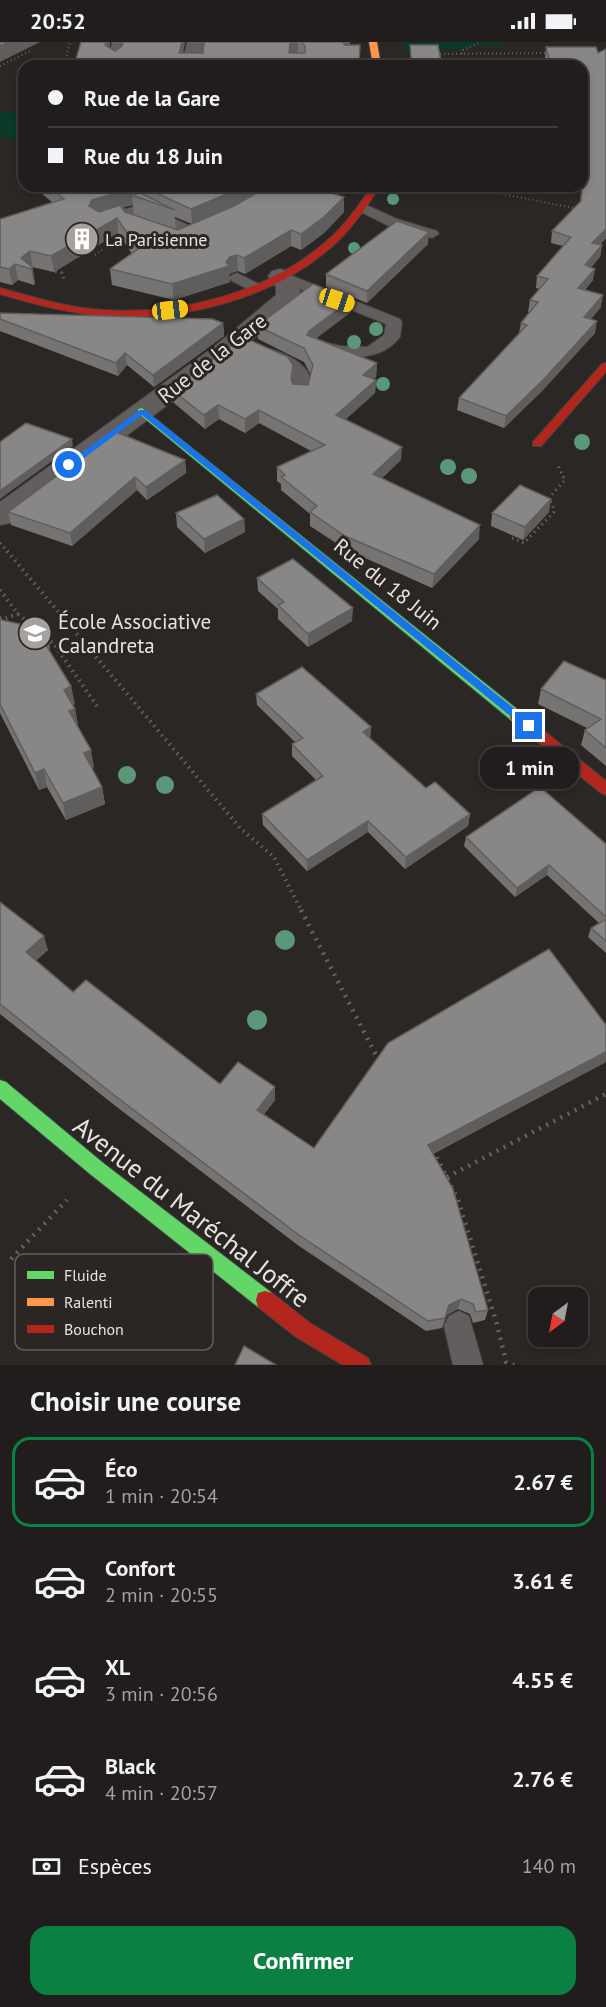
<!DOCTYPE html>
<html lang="fr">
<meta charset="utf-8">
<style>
body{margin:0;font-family:"PT Sans",sans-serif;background:#2d2a29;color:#f1f3f6;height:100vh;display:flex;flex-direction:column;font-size:22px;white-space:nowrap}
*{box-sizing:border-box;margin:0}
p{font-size:20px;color:#a2a2a3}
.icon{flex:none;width:33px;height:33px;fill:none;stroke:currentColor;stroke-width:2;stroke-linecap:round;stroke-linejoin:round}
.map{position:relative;height:1323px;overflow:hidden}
.side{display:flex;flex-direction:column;background:#201d1c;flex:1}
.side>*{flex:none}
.hud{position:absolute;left:18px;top:18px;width:570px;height:132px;border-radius:18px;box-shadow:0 3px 9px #0003,0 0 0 2px #3d3b3b;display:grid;align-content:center;height:132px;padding:0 30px;background:#201d1c}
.needle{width:39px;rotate:212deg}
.controls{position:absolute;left:528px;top:1245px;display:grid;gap:12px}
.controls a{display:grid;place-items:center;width:60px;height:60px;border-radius:12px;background:#201d1c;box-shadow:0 3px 9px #0003,0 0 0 2px #3d3b3b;font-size:30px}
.end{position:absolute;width:27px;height:27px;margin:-14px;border:8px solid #1a73e8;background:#fff;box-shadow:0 0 0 3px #fff}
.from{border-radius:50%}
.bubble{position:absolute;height:42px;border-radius:18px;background:#201d1c;box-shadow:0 3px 9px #0003,0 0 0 2px #3d3b3b;font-size:20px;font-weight:700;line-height:42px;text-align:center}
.car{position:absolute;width:18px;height:36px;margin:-18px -9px;border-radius:8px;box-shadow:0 0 4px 2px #0007;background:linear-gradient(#f5c518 24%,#345 0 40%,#f5c518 0 76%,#345 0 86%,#f5c518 0)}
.hud b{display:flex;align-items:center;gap:21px;height:57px;font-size:22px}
.hud b+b{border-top:2px solid #3d3b3b}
.hud i{width:15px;height:15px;background:#f1f3f6}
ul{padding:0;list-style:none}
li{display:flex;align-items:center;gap:18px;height:90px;margin:0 12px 9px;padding:0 18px;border:3px solid transparent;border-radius:18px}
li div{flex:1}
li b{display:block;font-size:22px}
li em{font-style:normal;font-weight:700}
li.active{border-color:#0b8043}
li>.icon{width:54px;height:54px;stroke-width:1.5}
h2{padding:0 30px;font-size:27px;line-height:72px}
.pay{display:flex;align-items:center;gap:15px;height:66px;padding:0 30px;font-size:22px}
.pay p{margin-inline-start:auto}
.cta{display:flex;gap:12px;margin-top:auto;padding:12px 30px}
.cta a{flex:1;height:69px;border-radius:18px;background:#0b8043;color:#fff;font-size:24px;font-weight:700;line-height:69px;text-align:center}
.status{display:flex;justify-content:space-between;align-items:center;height:42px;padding:0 30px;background:#201d1c;direction:ltr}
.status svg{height:16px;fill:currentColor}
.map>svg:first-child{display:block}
.green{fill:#093a28}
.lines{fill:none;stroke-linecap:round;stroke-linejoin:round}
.lane-casing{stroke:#454241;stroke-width:2}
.street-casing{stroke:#454241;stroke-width:2}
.fast-casing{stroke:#454241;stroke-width:2}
.slow-casing{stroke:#454241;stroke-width:2}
.jam-casing{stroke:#454241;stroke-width:2}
.path-far3{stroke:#666362;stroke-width:2;stroke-dasharray:1 3;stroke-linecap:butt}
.path-far2{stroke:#666362;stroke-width:3;stroke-dasharray:1.5 4;stroke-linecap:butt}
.path-far1{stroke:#666362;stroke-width:4;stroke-dasharray:1.5 4.5;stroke-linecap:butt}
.path{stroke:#666362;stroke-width:4.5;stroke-dasharray:2 6;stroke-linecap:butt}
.lane{fill:#615e5d;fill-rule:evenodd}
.street{fill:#615e5d;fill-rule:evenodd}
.fast{fill:#63d668;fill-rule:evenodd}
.slow{fill:#ff974d;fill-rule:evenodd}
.jam{fill:#b3261e;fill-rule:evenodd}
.tree{fill:#5b987a}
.wall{fill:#767472;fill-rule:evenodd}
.shaded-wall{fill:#605e5d}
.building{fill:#898785;stroke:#605e5d;stroke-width:1.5}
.route{fill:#1a73e8}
.labels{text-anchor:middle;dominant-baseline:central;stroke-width:6;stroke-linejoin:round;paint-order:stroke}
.far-poi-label{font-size:18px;fill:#e7e3e1;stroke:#2b2624;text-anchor:start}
.street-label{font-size:21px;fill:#e7e3e1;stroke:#2b2624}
.poi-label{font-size:21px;fill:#e7e3e1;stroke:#2b2624;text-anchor:start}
.near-street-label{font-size:26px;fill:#e7e3e1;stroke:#2b2624}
.key{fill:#2b2624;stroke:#635f5d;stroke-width:1.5}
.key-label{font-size:16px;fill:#e7e3e1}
</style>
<div class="status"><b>20:52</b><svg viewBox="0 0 49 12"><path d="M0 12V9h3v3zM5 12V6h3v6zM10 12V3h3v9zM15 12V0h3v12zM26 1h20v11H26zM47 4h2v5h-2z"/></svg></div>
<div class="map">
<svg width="606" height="1323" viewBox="0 0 606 1323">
<rect width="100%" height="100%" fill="#2a2725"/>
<!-- green -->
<g class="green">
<polygon points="404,0 505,0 505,3 477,3 460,7 406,9"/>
<polygon points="0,69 7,71 24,70 24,97 8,97 0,94"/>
</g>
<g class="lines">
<!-- lane casing -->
<g class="lane-casing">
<g id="lane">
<polygon points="112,0 124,0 121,18 115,22 109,18"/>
<polygon points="143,162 192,185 209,179 216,183 214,186 192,194 142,171 100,183 93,179 95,176"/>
<polygon points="364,162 397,177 437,189 439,192 432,196 387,183 359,169 357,166"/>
<path d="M280,229L400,277L402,280L400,295C379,322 345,316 316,308L314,305L322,300L341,304L367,305L384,293L386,282L275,237L272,234L275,231Z"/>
<polygon points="237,231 259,242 262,245 254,250 232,239 229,236 232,233"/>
<path d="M266,306C287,311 323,327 307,355H295C292,349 294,346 293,340C293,323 274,320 260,314L258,311Z"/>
<polygon points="459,1269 469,1274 483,1323 453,1323 444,1284 449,1274"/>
</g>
</g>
<!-- street casing -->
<g class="street-casing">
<g id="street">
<polygon points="187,0 205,0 202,24 182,24"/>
<path d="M280,227L288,229C296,239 305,248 297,260L233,314L10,481L0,483V460L215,304L276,253V245L268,234L272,229Z"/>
</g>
</g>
<!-- fast casing -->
<g class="fast-casing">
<g id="fast">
<polygon points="142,366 522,671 524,675 522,679 512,679 138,371 138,367"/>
<polygon points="0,1038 6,1040 102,1120 272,1251 274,1258 272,1265 265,1267 258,1265 90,1132 0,1057"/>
</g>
</g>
<!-- slow casing -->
<g class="slow-casing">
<polygon id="slow" points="369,0 377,0 381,24 373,24"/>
</g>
<!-- jam casing -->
<g class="jam-casing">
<g id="jam">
<path d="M372,144H380C368,163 355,182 339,198C279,256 184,280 102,274C68,271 33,262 0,252V246C34,255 68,266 103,268C182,273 269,251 329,197C346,182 359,163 372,144Z"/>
<polygon points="606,321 606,330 541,404 533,404 533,400 602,322"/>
<polygon points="517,670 522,671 606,739 606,753 601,751 512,679 510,675 512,671"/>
<polygon points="265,1249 272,1251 310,1281 368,1316 371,1323 343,1323 296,1295 258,1265 256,1258 258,1251"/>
</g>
</g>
<!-- path-far3 -->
<g class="path-far3">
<polyline points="436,12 548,11"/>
<polyline points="462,12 463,8 481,0"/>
<polyline points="61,19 66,16 70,0"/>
<polyline points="0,24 30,9"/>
<polyline points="462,144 579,167"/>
<polyline points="421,150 425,146 440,150"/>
<polyline points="95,213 111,202"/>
</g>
<!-- path-far2 -->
<g class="path-far2">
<polyline points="50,228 62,231 64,238"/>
<polyline points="512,496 524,501 554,470 552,461 548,457 565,438 557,422"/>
<polyline points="0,501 8,510"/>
</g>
<!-- path-far1 -->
<g class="path-far1">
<polyline points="7,509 240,786 274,815 302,870"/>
<polyline points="0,548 18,572 36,587"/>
<polyline points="0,578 18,572"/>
<polyline points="46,596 54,602 99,667"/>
</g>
<!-- path -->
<g class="path">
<polyline points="301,868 379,1019"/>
<polyline points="433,1108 458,1158 497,1282 506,1320 514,1323"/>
<polyline points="447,1135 606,1052"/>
<polyline points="11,1217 67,1158"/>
</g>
<!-- lane -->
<use href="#lane" class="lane"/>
<!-- street -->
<use href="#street" class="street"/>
<!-- fast -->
<use href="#fast" class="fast"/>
<!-- slow -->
<use href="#slow" class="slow"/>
<!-- jam -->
<use href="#jam" class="jam"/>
</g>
<!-- trees -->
<g class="tree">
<circle cx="393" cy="157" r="6"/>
<circle cx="354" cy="206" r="6"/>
<circle cx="376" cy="287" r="7"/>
<circle cx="354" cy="300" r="7"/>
<circle cx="383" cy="342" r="7"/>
<circle cx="582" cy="400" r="8"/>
<circle cx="448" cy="425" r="8"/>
<circle cx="469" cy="434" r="8"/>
<circle cx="127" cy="733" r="9"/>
<circle cx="165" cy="743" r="9"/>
<circle cx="285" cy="898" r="10"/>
<circle cx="257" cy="978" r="10"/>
</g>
<!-- wall -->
<g class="wall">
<polygon points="81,0 110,0 109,6 115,9 203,11 204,0 350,0 350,3 359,24 74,24"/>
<polygon points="410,3 442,24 410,24"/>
<polygon points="546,5 598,11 606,7 606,196 600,203 602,203 600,215 591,225 593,238 585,248 601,265 591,277 595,291 542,349 504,386 457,368 459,356 519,291 521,281 530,270 528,270 530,258 539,247 536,246 537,234 563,204 551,201 552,189 580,160 586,94 582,82 582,24 547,24 545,16"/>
<path d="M32,144H266V146L344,155V170L324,191L301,208L291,204L245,232L238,229L231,231L229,233L230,240L174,258L112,243L110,227L132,212L118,191L54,230L32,225L35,241L34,243L18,238L12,243L0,240V177L52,160ZM264,147L234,164L228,167ZM133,163L134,174L125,171L124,165ZM175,175L192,182L178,188H176Z"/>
<polygon points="322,144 345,144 342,150"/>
<polygon points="428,202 367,261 326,245 326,232"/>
<polygon points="352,257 351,270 316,296 377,321 376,335 373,337 376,338 375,351 346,377 401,418 382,436 479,497 432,546 345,507 310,484 310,472 281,448 281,442 277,439 277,425 311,409 259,381 245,391 219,377 205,387 174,361 172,348 293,323 292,341 293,342 308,343 311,333 304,320 258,297 257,284"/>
<polygon points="0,271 223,281 224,294 154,345 127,323 118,334 0,289"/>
<polygon points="185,418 186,431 147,458 137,448 72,504 11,483 8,470"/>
<polygon points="549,470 523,498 491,484 492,471"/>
<polygon points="176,471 244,477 245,490 205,511 177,485"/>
<polygon points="257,536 352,579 308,605 278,577 278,567 258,549"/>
<polygon points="0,574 2,578 47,588 50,606 49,608 75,662 73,663 75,667 78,684 94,725 92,726 102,745 105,762 66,778 47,745 39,748 0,671"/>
<polygon points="606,638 606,724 581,703 585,688 587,686 538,662 541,647"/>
<polygon points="256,652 371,685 370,697 426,746 470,772 468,784 405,827 368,790 307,829 263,783 262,772 316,738 292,714 292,702 295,700 257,663"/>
<polygon points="466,795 606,802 606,911 588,895 591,886 599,881 547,833 515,855 464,804"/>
<polygon points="0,860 48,908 36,918 73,950 220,1042 275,1058 264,1072 314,1106 606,1020 433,1112 488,1268 485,1278 473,1281 470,1272 458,1267 447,1273 442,1286 426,1289 299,1204 113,1062 0,972"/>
</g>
<!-- shaded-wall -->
<g class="shaded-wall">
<polygon points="8,0 40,0 0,20 0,4"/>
<polygon points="106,0 110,0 107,18 105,3"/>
<polygon points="182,0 185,0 181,24 179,11"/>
<polygon points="293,0 298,0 298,12 290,16 290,2"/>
<polygon points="341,0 350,0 350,6"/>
<polygon points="141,144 142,156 132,153 133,163 124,165 126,178 121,166 94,174 89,164 92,158"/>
<polygon points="241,144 266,144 266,146 223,170 192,183 191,167"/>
<polygon points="344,155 344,170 324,191 301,208 301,192"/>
<polygon points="117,176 118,191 54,230 51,214"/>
<polygon points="606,187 606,196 590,212 592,201"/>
<polygon points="291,188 291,204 245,232 244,216"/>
<polygon points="429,190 428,202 367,261 367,249"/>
<polygon points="602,203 600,215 583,235 585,223"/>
<polygon points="30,209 35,241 34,243 31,227 21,216"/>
<polygon points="237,213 238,229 231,231 229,233 230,240 174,258 172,242 226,220 230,215"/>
<polygon points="15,222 18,238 12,243 9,227"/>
<polygon points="595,227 593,238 576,258 578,246"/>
<polygon points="603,253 601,265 582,287 584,275"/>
<polygon points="352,257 351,270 309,302 307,293 309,289"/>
<polygon points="597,279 595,291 542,349 504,386 506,374"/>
<polygon points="223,281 224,294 154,345 153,333"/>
<polygon points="125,311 127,323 118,334 116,321"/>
<polygon points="377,321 376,335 362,347 363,333"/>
<polygon points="376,338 375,351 336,386 336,373"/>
<polygon points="218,363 219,377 205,387 204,373"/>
<polygon points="259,368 259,381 245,391 245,377"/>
<polygon points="72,397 73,404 0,457 0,449"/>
<polygon points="402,405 401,418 372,445 373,432"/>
<polygon points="185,418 186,431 147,458 146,445"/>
<polygon points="135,435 137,448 72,504 70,491"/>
<polygon points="551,457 549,470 523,498 525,485"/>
<polygon points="244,477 245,490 205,511 204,497"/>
<polygon points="480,483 479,497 432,546 434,532"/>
<polygon points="353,566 352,579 308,605 308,592"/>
<polygon points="47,588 50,606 44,615 40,597"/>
<polygon points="71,644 75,662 68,665 64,648"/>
<polygon points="75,667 78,684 69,669"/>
<polygon points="371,685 370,697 363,690"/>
<polygon points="91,708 94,725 87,728 84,711"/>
<polygon points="44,727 47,745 39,748 35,731"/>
<polygon points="102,745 105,762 66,778 63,761"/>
<polygon points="470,772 468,784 405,827 406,815"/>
<polygon points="368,779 368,790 307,829 307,818"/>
<polygon points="549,823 547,833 515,855 517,846"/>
<polygon points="44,894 48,908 30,924 26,910"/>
<polygon points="606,1010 606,1020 426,1115 428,1103"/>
<polygon points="275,1045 275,1058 258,1080 257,1068"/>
<polygon points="461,1257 458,1267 447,1273 442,1286 449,1263"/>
</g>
<!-- building -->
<g class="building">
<polygon points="0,0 8,0 0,4"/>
<polygon points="81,0 106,0 105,3 115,9 122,4 123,0 182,0 179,11 203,11 204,0 293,0 290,2 289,11 305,11 305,4 301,0 342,0 345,3 360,3 359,24 74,24"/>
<polygon points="410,3 438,3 442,24 412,24"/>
<polygon points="546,5 596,5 598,11 606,7 606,187 592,201 602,203 585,223 595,227 578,246 603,253 584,275 597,279 544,337 506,374 459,356 527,283 521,281 538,260 530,258 548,237 537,234 571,195 552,189 581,159 588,83 582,66 582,24 551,24"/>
<polygon points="49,144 241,144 222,154 191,167 141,144 92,158 89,164 99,170 124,162 121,165 125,170 178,188 234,164 269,144 309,144 344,155 324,175 301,192 291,188 244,216 237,213 230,215 226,220 229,224 172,242 110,227 138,207 117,176 51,214 30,209 21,216 32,225 31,227 15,222 9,227 0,225 0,177 64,157"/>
<polygon points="140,151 175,168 132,153"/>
<polygon points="397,179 429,190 367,249 326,232"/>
<polygon points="313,242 352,257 309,289 307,293 377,321 363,333 376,338 336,373 402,405 373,432 480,483 434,532 345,494 310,470 317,464 281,435 285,433 277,425 325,403 259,368 245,377 218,363 204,373 172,348 243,295 288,315 293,323 291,337 293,342 308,343 313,323 304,306 257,284"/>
<polygon points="0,271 212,277 223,281 153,333 125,311 116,321 0,277"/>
<polygon points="26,381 72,397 0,449 0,400"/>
<polygon points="116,390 185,418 146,445 135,435 70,491 8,470"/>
<polygon points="520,443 551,457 525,485 492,471"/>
<polygon points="217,453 244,477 204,497 176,471"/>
<polygon points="293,517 353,566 308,592 278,563 284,560 257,536"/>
<polygon points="0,574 2,578 47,588 40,597 43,598 71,644 64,648 75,667 69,669 91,708 84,711 102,745 63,761 44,727 35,731 0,662"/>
<polygon points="564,619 606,638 606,706 585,688 601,677 541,647"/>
<polygon points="302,625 371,685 363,690 426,746 435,740 470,772 406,815 368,779 307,818 262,772 323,734 292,702 303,696 256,652"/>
<polygon points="540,745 606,802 606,875 549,823 517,846 466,795"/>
<polygon points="0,860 44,894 26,910 73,950 86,938 220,1042 238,1020 275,1045 257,1068 314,1106 388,1001 549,907 606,983 606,1010 428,1103 453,1147 488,1268 476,1270 473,1262 461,1257 449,1263 445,1276 428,1279 299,1193 110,1050 0,962"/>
<polygon points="606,877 606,899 591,886"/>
<polygon points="244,1304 276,1323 235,1323"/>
</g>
<!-- route -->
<polygon class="route" points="140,368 145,368 532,681 532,686 525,686 142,373 72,425 66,425 66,422"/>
<!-- icons -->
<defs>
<g id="building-disc" transform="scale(1.725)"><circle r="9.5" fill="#a5a19f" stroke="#2b2624"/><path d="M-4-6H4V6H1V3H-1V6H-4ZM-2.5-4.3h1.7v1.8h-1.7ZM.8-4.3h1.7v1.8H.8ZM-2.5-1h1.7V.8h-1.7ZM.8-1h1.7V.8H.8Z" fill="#fff"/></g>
<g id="school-disc" transform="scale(1.725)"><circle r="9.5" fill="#a5a19f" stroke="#2b2624"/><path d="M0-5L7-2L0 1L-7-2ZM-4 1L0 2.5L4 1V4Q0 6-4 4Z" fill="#fff"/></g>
</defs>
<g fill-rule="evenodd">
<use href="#building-disc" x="82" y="197"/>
<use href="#school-disc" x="35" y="591"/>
</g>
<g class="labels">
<!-- far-poi labels -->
<g class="far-poi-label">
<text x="105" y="197">La Parisienne</text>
</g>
<!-- street labels -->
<g class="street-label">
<text transform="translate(212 316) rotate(-38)">Rue de la Gare</text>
<text transform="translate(388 542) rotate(39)">Rue du 18 Juin</text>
</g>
<!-- poi labels -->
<g class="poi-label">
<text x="58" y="579">École Associative<tspan x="58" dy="24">Calandreta</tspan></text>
</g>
<!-- near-street labels -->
<g class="near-street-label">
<text transform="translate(192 1170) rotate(38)">Avenue du Maréchal Joffre</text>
</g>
</g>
<!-- legend -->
<rect x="15" y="1212" width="198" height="96" rx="9" class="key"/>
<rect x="27" y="1229" width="27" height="8" fill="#63d668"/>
<rect x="27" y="1256" width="27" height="8" fill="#ff974d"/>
<rect x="27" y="1283" width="27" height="8" fill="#b3261e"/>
<g class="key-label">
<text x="64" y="1239">Fluide</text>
<text x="64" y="1266">Ralenti</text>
<text x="64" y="1293">Bouchon</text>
</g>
</svg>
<div class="controls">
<a><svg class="needle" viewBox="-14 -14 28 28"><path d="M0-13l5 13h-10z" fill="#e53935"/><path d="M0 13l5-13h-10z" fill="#a2a2a3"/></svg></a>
</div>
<i class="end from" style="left:69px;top:423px"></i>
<i class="end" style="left:529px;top:684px"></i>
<div class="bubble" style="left:480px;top:705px;width:99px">1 min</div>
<i class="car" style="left:337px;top:258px;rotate:108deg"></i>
<i class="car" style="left:170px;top:268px;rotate:83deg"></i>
<div class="hud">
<b><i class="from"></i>Rue de la Gare</b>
<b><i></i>Rue du 18 Juin</b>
</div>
</div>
<section class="side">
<h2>Choisir une course</h2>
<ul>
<li class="active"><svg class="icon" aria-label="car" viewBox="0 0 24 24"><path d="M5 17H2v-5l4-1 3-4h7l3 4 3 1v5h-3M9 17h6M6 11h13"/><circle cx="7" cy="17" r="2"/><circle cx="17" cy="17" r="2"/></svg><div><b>Éco</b><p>1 min · 20:54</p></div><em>2.67 €</em></li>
<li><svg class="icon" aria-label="car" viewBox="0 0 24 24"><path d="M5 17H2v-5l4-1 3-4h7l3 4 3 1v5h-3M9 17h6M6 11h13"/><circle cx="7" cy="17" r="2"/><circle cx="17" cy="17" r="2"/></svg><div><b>Confort</b><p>2 min · 20:55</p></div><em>3.61 €</em></li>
<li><svg class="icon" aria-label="car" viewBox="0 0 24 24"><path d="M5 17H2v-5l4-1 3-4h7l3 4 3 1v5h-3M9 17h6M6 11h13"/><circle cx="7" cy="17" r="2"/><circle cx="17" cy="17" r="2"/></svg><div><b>XL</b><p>3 min · 20:56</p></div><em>4.55 €</em></li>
<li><svg class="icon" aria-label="car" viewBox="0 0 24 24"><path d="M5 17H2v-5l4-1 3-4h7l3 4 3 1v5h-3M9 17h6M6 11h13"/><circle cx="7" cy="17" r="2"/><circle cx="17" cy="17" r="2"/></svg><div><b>Black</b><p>4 min · 20:57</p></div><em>2.76 €</em></li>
</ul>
<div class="pay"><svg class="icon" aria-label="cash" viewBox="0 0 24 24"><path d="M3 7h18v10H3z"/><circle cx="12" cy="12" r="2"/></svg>Espèces<p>140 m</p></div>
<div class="cta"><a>Confirmer</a></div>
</section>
